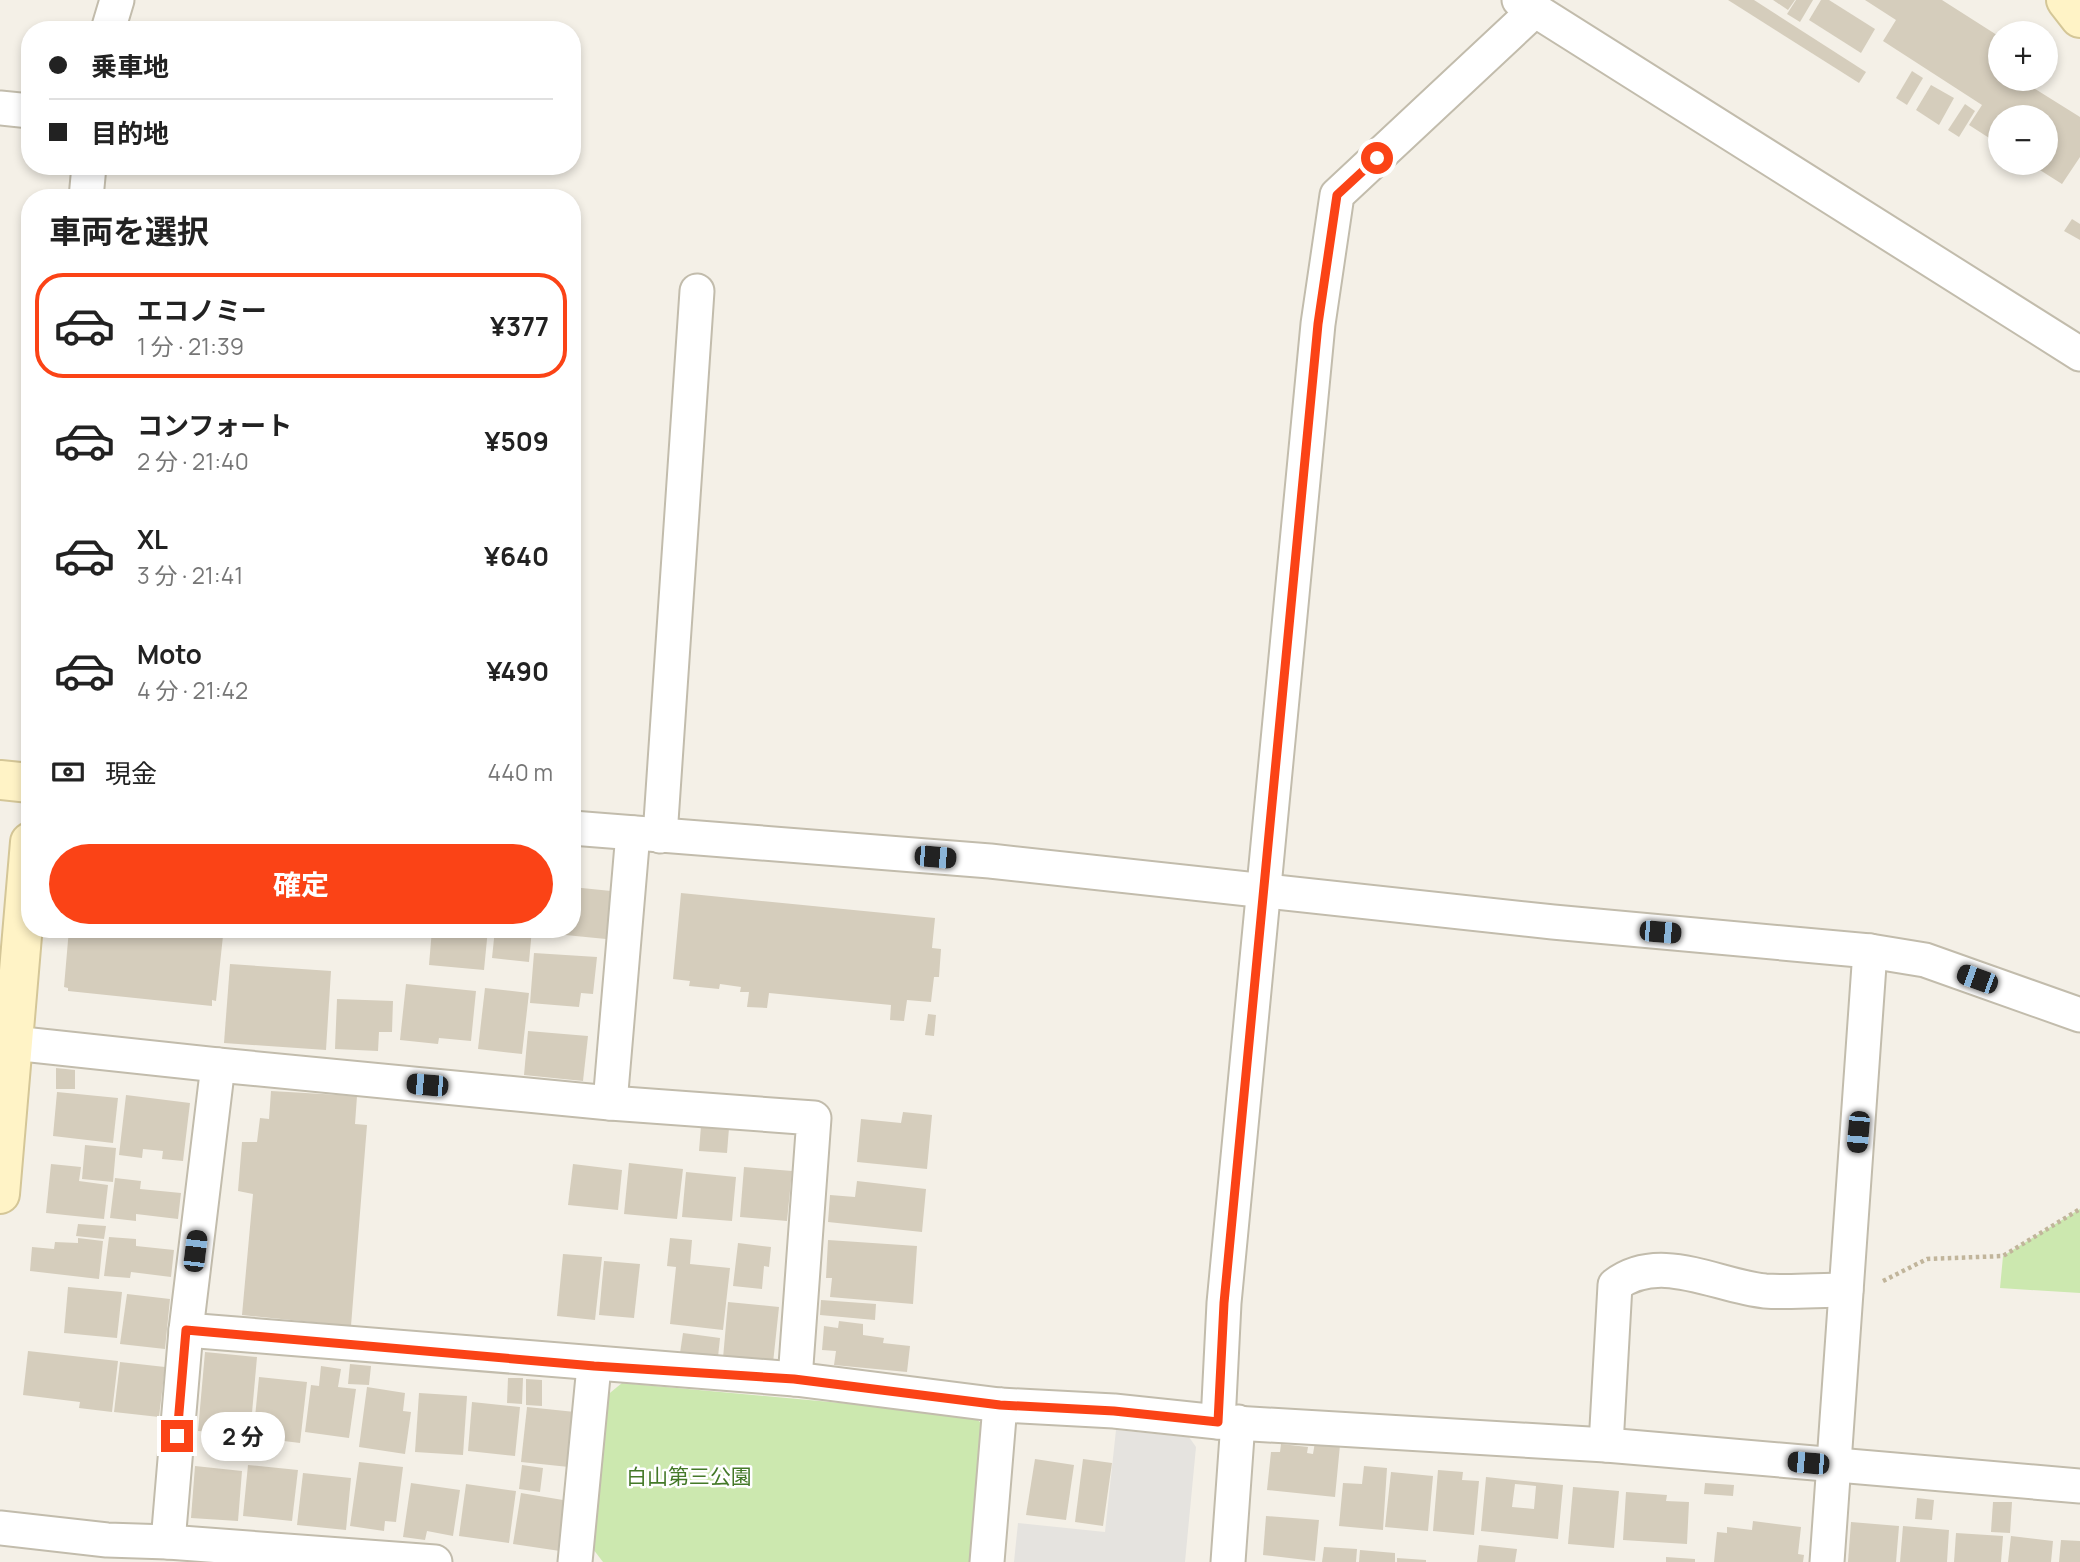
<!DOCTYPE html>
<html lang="ja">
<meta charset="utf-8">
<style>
body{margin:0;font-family:Manrope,"Noto Sans JP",sans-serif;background:#f2f2f2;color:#222;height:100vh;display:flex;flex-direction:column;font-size:26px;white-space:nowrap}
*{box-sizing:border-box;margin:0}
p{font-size:23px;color:#767676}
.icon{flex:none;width:38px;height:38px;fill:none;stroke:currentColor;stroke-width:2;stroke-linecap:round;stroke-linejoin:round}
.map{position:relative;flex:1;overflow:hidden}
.side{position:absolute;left:21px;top:189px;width:560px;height:749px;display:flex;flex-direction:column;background:#fff;border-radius:28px;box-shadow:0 4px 10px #0003}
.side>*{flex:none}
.hud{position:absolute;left:21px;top:21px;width:560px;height:154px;border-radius:28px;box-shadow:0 4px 10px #0003;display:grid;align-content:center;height:154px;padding:0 28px;background:#fff}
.controls{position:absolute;left:1988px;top:21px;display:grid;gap:14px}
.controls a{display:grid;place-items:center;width:70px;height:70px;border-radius:50%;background:#fff;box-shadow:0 4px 10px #0003;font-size:35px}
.end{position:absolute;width:32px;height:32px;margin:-16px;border:9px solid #fb4316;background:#fff;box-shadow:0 0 0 4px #fff}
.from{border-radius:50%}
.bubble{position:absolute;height:49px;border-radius:24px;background:#fff;box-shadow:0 4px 10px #0003;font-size:23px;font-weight:700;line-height:49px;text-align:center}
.car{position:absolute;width:21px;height:42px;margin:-21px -10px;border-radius:9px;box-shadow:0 0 5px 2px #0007;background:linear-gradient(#222 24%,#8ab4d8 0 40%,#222 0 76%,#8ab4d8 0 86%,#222 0)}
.hud b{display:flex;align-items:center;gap:24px;height:66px;font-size:26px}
.hud b+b{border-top:2px solid #e0e0e0}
.hud i{width:18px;height:18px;background:#222}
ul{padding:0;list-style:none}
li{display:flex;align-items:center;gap:21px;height:105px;margin:0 14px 10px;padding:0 14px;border:4px solid transparent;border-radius:28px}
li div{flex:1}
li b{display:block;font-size:26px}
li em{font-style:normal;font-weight:700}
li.on{border-color:#fb4316}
li>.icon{width:63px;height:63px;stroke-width:1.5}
h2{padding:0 28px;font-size:32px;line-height:84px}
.pay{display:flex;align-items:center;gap:18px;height:77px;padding:0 28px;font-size:26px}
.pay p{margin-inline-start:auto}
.primary-button{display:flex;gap:14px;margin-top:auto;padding:14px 28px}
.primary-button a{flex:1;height:80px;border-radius:42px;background:#fb4316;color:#fff;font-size:28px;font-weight:700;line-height:80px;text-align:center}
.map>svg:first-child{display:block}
.green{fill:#cce8af}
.parking{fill:#e5e3df}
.building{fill:#d5cdbc;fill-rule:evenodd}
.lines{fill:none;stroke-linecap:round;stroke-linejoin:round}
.street-casing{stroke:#c2bcac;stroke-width:37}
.secondary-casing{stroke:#d4c697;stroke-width:42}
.path{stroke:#c1b59b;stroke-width:4.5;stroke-dasharray:3.5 3.5;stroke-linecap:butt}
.street{stroke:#fff;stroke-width:33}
.secondary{stroke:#fff3c6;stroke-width:38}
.route{stroke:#fb4316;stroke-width:9}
.labels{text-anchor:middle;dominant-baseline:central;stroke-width:5;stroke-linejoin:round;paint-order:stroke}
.park-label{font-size:21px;fill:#447928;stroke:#fff}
</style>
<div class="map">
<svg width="2080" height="1562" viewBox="0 0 2080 1562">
<rect width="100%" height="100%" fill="#f4f0e7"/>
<!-- green -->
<g class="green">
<polygon points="2080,1209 2080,1293 2000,1288 2003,1256"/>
<polygon points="622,1383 972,1415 990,1431 977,1562 603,1562 593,1549 605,1397"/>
</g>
<!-- parking -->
<polygon class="parking" points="1116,1430 1189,1437 1196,1447 1185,1562 1014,1562 1018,1523 1105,1532"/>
<!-- building -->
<g class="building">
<polygon points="1728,0 1754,0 1866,72 1859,83"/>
<polygon points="1773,0 1795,0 1788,10"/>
<polygon points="1796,0 1813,0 1800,22 1787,14"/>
<polygon points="1821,0 1829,0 1875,29 1861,53 1809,20"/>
<polygon points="1865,0 1942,0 2000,37 2000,79 2019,79 2080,117 2080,157 2062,184 2029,163 2046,163 2046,117 2000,117 2000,145 1969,125 1982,105 1883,41 1896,20"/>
<polygon points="1912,71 1923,78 1907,105 1896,98"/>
<polygon points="1931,85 1954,98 1939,125 1916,110"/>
<polygon points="1965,104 1975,111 1959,137 1948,130"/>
<polygon points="2072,219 2080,224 2080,240 2064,231"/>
<polygon points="572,887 611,891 606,939 545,933 546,929 572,929"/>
<polygon points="681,893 935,918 932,948 941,949 939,977 934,977 931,1002 907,1000 904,1021 890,1020 891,1005 769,993 767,1008 747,1007 749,992 740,992 741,987 720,984 719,989 689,986 690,981 673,979"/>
<polygon points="69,929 159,929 223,936 216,1001 212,1000 212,1006 68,991 68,988 64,987"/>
<polygon points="432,929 488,929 484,970 429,965"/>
<polygon points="495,929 532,929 529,962 492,958"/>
<polygon points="534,953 597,957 593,994 581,993 579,1007 530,1003"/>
<polygon points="230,964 331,971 326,1050 224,1043"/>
<polygon points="406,984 476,991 471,1041 439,1038 438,1044 400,1040"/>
<polygon points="485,988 529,993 522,1054 478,1049"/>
<polygon points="337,999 393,1001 392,1032 379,1032 378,1051 335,1049"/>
<polygon points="928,1014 936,1015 934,1036 925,1035"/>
<polygon points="528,1031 588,1036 583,1081 524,1075"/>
<polygon points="56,1068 75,1070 75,1089 56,1089"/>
<polygon points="271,1091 357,1096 355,1124 367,1125 351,1326 242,1315 253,1194 238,1191 242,1142 257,1142 260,1118 269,1119"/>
<polygon points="57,1092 118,1098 113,1143 53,1136"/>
<polygon points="126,1095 190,1103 183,1161 162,1159 163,1151 143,1149 142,1158 119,1155"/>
<polygon points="903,1112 932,1115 927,1169 857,1162 861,1119 901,1123"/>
<polygon points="701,1126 729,1128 727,1153 699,1151"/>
<polygon points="85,1145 116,1148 113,1182 82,1179"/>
<polygon points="629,1163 683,1169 677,1219 624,1214"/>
<polygon points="51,1164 81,1167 79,1181 108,1185 104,1219 46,1213"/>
<polygon points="573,1164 622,1170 618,1210 568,1205"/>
<polygon points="744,1167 792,1171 787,1221 740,1217"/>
<polygon points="686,1172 736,1177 732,1221 682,1217"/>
<polygon points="115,1178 141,1181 140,1189 181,1193 178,1219 136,1214 136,1221 110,1218"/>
<polygon points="857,1181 926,1189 922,1232 828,1222 830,1195 855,1197"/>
<polygon points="78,1224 106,1226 104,1239 76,1236"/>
<polygon points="109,1237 136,1239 136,1246 174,1250 171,1277 131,1272 130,1278 104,1276"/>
<polygon points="78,1238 103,1241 99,1279 30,1271 32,1247 54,1249 55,1242 78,1243"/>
<polygon points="670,1238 692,1240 690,1264 730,1268 723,1330 670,1324 676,1267 667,1266"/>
<polygon points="828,1240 917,1246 913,1304 830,1297 832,1278 826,1278"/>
<polygon points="738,1243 771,1247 769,1267 764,1266 762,1289 733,1286"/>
<polygon points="563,1254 602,1257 595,1320 557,1316"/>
<polygon points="604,1261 640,1264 634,1318 599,1315"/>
<polygon points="68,1287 122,1292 117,1338 64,1333"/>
<polygon points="127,1294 170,1299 165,1349 120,1344"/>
<polygon points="821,1300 876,1304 875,1320 820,1315"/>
<polygon points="728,1302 779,1307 773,1363 723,1358"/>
<polygon points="839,1321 863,1324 863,1335 884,1338 883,1343 910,1346 907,1372 834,1365 836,1351 822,1350 824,1326 838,1328"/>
<polygon points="683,1333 720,1338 718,1357 680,1353"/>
<polygon points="28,1351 118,1361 112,1412 79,1408 80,1402 23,1395"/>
<polygon points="205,1352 257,1357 250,1435 198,1431"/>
<polygon points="120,1362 165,1367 159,1417 114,1412"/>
<polygon points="350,1364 371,1366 369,1385 348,1384"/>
<polygon points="321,1366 341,1369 338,1387 356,1389 349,1438 305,1432 311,1385 319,1386"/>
<polygon points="259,1377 307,1382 300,1443 253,1437"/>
<polygon points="508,1378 523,1378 522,1404 507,1403"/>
<polygon points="526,1379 542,1380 542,1406 526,1405"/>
<polygon points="367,1387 405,1393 403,1411 411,1412 405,1454 359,1447"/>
<polygon points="419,1393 467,1396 463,1455 415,1452"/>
<polygon points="472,1402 520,1407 515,1456 468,1451"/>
<polygon points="527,1407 575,1412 569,1467 521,1462"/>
<polygon points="1315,1442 1340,1445 1335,1497 1267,1490 1271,1452 1280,1452 1281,1444 1308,1447 1307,1453 1313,1454"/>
<polygon points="1035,1459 1074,1465 1066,1520 1026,1515"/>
<polygon points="1083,1459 1112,1463 1103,1526 1075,1522"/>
<polygon points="359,1462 403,1467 396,1522 385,1521 384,1531 350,1526"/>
<polygon points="248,1465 298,1470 292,1521 243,1516"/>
<polygon points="522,1465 543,1468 540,1492 519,1489"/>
<polygon points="195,1466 242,1471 238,1521 191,1518"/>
<polygon points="1364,1466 1387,1468 1383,1530 1339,1526 1343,1483 1362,1484"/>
<polygon points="1438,1470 1463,1472 1462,1480 1479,1481 1474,1535 1433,1531"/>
<polygon points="1391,1472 1433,1476 1428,1531 1385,1527"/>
<polygon points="303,1473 351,1478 346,1530 297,1525"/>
<path d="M1486,1477L1563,1485L1558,1539L1481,1531ZM1515,1484L1536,1486L1534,1509L1512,1507Z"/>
<polygon points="411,1483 460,1490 453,1536 427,1531 425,1540 403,1537"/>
<polygon points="1705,1483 1734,1485 1733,1496 1704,1494"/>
<polygon points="466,1484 516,1491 509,1543 459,1536"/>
<polygon points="1573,1487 1619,1491 1614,1548 1568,1544"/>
<polygon points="1626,1492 1667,1495 1666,1501 1689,1502 1687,1544 1623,1540"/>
<polygon points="521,1493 569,1501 560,1551 513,1544"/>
<polygon points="1917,1498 1934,1500 1932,1520 1915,1519"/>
<polygon points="1993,1502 2012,1502 2010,1533 1991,1532"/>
<polygon points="1266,1516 1319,1520 1315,1561 1263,1555"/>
<polygon points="1753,1521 1801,1527 1798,1554 1804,1555 1803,1562 1714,1562 1717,1532 1727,1533 1727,1527 1752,1530"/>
<polygon points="1851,1522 1899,1526 1896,1562 1848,1562"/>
<polygon points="1903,1526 1949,1530 1947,1562 1900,1562"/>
<polygon points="1956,1533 2003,1536 2001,1562 1954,1562"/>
<polygon points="2011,1536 2053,1541 2051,1562 2008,1562"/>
<polygon points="2061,1540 2080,1541 2080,1562 2059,1562"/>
<polygon points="1479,1545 1517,1549 1515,1562 1477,1562"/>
<polygon points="1324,1547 1357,1549 1356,1562 1322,1562"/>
<polygon points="1360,1550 1395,1553 1395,1562 1359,1562"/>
<polygon points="1666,1557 1695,1559 1695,1562 1666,1562"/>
<polygon points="1397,1558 1426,1560 1426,1562 1397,1562"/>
</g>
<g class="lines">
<!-- street casing -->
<g class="street-casing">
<g id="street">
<polyline points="1519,0 2080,354"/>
<polyline points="108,30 117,0"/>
<polyline points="0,108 30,111"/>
<polyline points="86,198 89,166"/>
<polyline points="572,828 990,861 1553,922 1870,951 1925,960 2080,1015"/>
<polyline points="660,836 697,291"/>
<polyline points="218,1065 610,1103 814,1118 795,1379"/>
<polyline points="610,1103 633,833"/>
<polyline points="186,1330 795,1379 1000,1405 1114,1411 1218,1422 1606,1445 2080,1486"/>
<polyline points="1218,1422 1224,1303 1318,324 1337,195 1535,10"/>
<path d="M1606,1445L1615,1285C1660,1251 1716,1286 1765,1291C1791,1293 1819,1290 1846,1290"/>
<polyline points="0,1528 107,1540 168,1542 186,1330 218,1065 13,1043"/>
<polyline points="168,1542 435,1562"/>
<polyline points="575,1562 594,1366"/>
<polyline points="987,1562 1000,1405"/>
<polyline points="1228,1562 1238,1422"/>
<polyline points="1827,1562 1870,951"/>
</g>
</g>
<!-- secondary casing -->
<g class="secondary-casing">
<g id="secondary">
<polyline points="2066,0 2080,18"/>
<polyline points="0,780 30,783"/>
<polyline points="0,1194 30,842"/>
</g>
</g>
<!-- path -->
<polyline class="path" points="1883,1281 1927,1259 2003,1256 2080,1209"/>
<!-- street -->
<use href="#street" class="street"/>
<!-- secondary -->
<use href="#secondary" class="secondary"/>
</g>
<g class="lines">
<!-- route -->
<polyline class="route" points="177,1436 186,1330 594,1366 794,1379 1000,1405 1114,1411 1218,1422 1224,1303 1318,324 1337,195 1377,158"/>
</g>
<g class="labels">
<!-- park labels -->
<g class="park-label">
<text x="689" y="1476">白山第三公園</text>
</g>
</g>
</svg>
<div class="controls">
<a>+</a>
<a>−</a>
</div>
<i class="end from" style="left:1377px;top:158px"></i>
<i class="end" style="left:177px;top:1436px"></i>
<div class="bubble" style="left:201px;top:1412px;width:84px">2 分</div>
<i class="car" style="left:935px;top:857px;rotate:95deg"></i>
<i class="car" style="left:1660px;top:932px;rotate:95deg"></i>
<i class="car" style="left:1977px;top:979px;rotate:290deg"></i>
<i class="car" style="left:427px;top:1085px;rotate:275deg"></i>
<i class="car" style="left:1858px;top:1132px;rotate:185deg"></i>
<i class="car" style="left:195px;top:1251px;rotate:7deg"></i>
<i class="car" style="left:1808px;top:1463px;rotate:275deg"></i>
<div class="hud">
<b><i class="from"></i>乗車地</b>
<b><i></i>目的地</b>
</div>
<section class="side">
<h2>車両を選択</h2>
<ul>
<li class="on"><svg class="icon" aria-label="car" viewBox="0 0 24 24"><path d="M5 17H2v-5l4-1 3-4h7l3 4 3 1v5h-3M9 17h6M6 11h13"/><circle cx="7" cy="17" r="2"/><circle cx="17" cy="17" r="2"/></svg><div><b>エコノミー</b><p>1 分 · 21:39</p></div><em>¥377</em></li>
<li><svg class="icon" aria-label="car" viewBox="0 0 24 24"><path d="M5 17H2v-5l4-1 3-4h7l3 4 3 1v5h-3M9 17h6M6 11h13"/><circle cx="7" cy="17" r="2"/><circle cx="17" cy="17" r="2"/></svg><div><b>コンフォート</b><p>2 分 · 21:40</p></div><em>¥509</em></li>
<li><svg class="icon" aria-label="car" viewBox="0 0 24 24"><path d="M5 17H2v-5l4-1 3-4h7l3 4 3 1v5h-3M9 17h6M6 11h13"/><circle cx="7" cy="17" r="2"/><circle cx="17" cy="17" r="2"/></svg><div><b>XL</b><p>3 分 · 21:41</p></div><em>¥640</em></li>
<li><svg class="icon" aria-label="car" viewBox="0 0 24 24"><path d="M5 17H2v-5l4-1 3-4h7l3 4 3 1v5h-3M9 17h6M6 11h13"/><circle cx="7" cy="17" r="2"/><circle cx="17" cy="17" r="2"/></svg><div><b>Moto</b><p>4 分 · 21:42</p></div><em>¥490</em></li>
</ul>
<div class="pay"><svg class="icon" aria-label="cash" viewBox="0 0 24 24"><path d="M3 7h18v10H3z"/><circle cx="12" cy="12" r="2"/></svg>現金<p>440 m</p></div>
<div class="primary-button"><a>確定</a></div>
</section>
</div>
